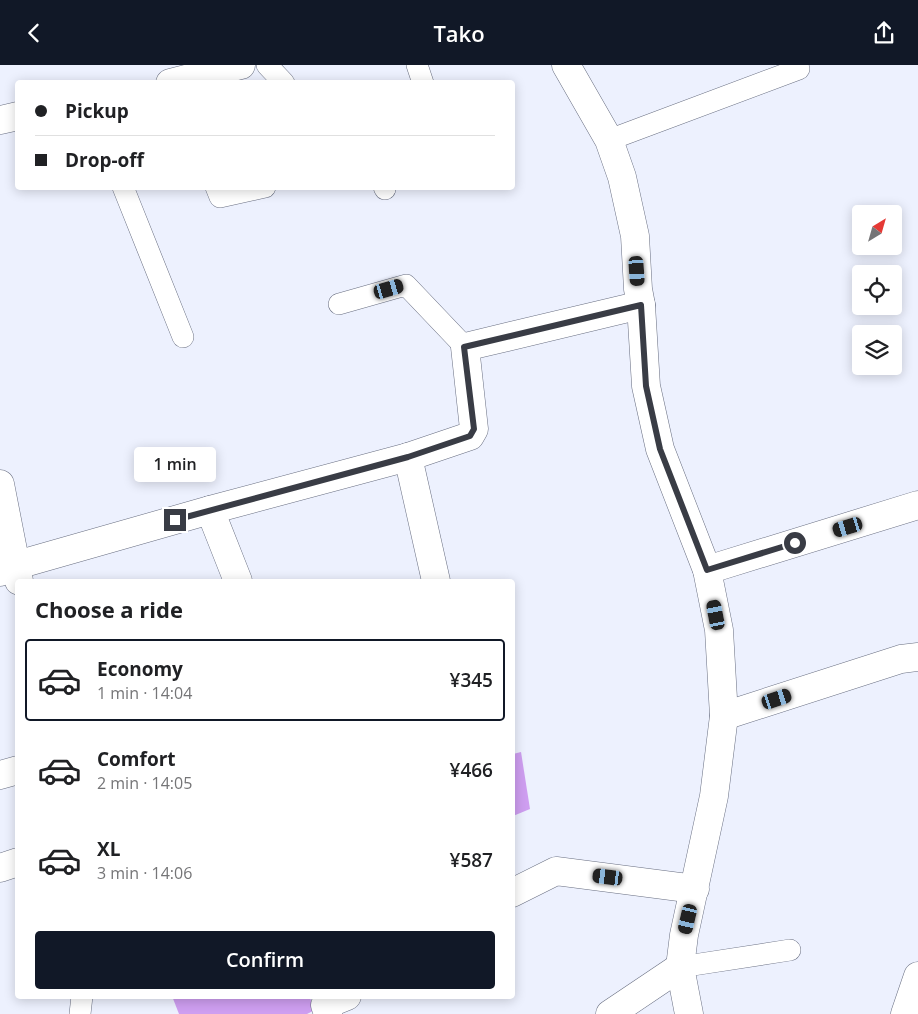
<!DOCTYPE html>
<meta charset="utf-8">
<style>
body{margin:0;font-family:"Open Sans",sans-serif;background:#f6f6f6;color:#202124;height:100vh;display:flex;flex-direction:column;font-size:19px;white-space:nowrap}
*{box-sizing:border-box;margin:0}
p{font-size:16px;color:#757577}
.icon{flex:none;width:28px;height:28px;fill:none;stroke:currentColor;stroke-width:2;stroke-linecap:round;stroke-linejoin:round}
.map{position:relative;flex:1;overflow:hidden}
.side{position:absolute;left:15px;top:514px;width:500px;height:420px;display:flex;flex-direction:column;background:#fff;border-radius:5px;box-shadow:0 2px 12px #0003}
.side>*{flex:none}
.top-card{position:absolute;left:15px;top:15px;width:500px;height:110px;border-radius:5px;box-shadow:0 2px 12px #0003;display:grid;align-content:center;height:110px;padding:0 20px;background:#fff}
.needle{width:32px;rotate:37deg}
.tools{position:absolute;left:852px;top:140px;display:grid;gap:10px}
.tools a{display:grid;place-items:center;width:50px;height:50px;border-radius:5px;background:#fff;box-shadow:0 2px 12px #0003;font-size:25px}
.end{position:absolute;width:22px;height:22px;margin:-11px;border:6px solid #393c45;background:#fff;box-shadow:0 0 0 2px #fff}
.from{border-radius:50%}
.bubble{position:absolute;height:35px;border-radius:5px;background:#fff;box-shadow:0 2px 12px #0003;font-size:16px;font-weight:600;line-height:35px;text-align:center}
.car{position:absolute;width:15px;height:30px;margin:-15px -8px;border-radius:6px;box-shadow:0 0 4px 1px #0007;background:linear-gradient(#222 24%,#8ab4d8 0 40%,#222 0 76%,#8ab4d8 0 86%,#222 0)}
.top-card b{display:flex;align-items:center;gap:18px;height:48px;font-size:19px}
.top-card b+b{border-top:1px solid #e0e0e0}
.top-card i{width:12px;height:12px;background:#202124}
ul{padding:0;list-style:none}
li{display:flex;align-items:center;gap:15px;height:82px;margin:0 10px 8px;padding:0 10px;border:2px solid transparent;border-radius:5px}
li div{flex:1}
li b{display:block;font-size:19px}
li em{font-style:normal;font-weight:600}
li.current{border-color:#111827}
li>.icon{width:45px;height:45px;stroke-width:1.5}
h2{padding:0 20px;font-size:22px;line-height:60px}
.button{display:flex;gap:10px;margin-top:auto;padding:10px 20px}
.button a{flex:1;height:58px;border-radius:5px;background:#111827;color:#fff;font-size:20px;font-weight:600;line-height:58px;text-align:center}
header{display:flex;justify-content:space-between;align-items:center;height:65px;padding:0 20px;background:#111827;color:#fff;font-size:22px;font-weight:600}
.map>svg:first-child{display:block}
.forest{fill:#ce9ef0}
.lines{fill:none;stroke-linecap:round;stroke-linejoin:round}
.service-casing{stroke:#686e81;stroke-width:22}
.minor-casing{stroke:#686e81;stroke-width:29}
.tertiary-casing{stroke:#686e81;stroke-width:29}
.service{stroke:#fff;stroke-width:21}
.minor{stroke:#fff;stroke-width:28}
.tertiary{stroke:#fff;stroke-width:28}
.route{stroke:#393c45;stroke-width:6}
</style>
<header><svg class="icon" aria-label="back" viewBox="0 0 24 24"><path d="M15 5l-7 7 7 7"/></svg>Tako<svg class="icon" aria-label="share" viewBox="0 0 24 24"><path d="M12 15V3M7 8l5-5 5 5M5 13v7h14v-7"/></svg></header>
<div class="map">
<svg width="918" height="949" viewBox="0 0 918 949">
<rect width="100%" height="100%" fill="#edf1fe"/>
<!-- forest -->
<g class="forest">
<polygon points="521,687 530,744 513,751 513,689"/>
<polygon points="172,931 310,931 313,946 307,949 179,949"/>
</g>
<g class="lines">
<!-- service casing -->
<g class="service-casing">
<g id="service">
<polyline points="267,0 284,18"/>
<polyline points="417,0 423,18"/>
<polyline points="609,75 799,4"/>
<polyline points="123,122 183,272"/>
<polyline points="216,122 220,132 265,122"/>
<polyline points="384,122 385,124"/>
<polyline points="339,239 406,220 465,282"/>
<polyline points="680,902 790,885"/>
<polyline points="80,949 82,931"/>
</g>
</g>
<!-- minor casing -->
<g class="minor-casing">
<g id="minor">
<polyline points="566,0 609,75 622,112 635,171 638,224 641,240 646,321 660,384 707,505 719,565 724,651 714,731 684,870 680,902 689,949"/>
<polyline points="170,18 241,0"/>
<polyline points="0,55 18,51"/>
<polyline points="408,392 436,516"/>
<polyline points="0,419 19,516"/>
<polyline points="210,445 238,516"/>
<polyline points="707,505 918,440"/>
<polyline points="0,507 17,500 210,445 408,392 470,371 474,364 465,282 641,240"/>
<polyline points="724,651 901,594 918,592"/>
<polyline points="0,710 18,705"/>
<polyline points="0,803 18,797"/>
<polyline points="512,828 556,806 695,824"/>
<polyline points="328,949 325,940 347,931"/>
<polyline points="610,949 680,902"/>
</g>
</g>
<!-- tertiary casing -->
<g class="tertiary-casing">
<polyline id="tertiary" points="905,949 918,911"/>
</g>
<!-- service -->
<use href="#service" class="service"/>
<!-- minor -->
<use href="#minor" class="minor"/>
<!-- tertiary -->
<use href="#tertiary" class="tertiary"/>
</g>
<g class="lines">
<!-- route -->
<polyline class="route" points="175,455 408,392 470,371 474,364 464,282 641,240 646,321 660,384 707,505 795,478"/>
</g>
</svg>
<div class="tools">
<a><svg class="needle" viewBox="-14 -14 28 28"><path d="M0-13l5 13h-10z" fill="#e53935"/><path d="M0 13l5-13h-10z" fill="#757577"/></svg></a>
<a><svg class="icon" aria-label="locate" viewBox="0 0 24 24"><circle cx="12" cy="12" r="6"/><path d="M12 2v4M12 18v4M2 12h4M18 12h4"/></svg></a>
<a><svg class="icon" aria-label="layers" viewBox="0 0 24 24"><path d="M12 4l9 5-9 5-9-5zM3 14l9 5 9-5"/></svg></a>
</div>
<i class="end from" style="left:795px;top:478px"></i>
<i class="end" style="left:175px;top:455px"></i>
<div class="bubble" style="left:134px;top:382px;width:82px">1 min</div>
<i class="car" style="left:637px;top:206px;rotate:176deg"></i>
<i class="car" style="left:389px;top:224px;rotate:74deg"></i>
<i class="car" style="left:848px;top:462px;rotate:253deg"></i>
<i class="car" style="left:716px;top:550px;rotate:349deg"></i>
<i class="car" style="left:777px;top:634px;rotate:72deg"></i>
<i class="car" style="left:608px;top:812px;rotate:277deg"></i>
<i class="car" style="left:688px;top:854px;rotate:193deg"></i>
<div class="top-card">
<b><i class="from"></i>Pickup</b>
<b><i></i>Drop-off</b>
</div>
<section class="side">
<h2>Choose a ride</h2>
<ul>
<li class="current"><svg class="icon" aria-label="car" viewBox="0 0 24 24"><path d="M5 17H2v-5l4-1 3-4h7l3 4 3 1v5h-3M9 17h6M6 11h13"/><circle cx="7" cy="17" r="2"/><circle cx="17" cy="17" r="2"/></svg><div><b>Economy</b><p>1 min · 14:04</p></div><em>¥345</em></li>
<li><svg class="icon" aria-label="car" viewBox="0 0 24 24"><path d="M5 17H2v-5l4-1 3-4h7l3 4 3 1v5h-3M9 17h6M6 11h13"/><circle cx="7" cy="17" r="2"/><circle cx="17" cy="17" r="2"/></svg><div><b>Comfort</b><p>2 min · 14:05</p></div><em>¥466</em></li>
<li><svg class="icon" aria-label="car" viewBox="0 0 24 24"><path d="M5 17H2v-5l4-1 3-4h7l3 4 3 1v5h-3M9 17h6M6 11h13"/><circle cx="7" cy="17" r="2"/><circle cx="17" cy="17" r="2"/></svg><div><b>XL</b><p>3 min · 14:06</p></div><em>¥587</em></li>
</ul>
<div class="button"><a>Confirm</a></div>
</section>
</div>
